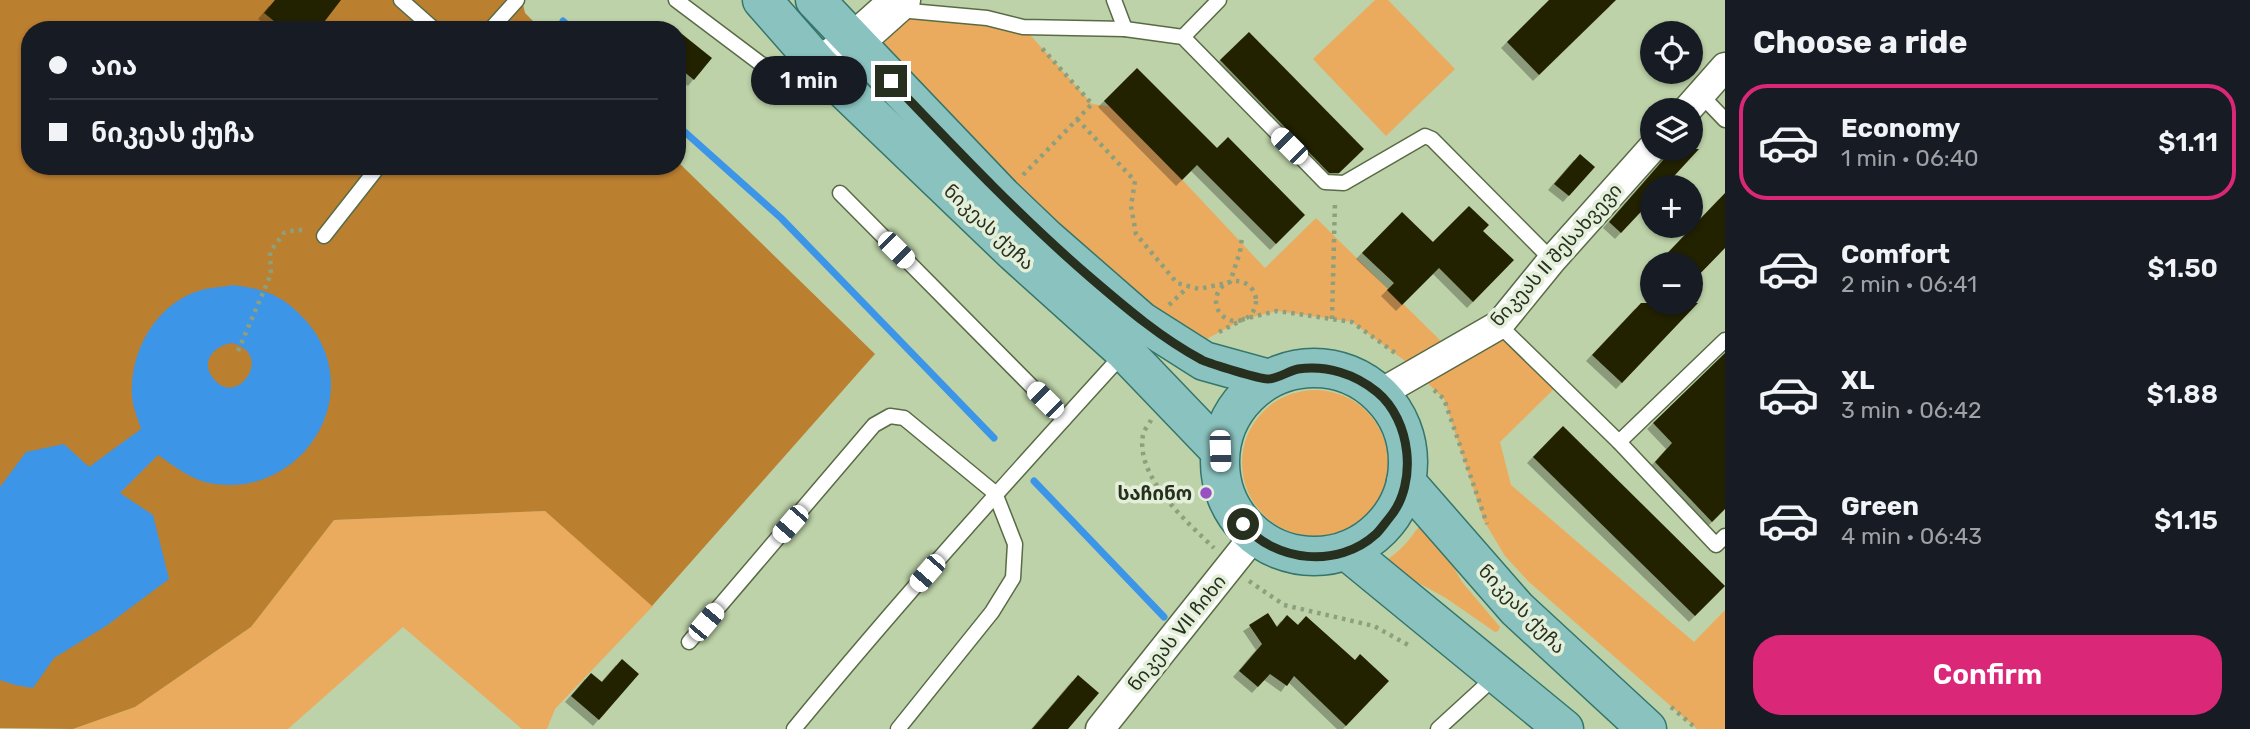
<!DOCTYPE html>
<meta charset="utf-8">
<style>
body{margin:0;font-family:Rubik,"Noto Sans Georgian",sans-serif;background:#242831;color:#f1f3f6;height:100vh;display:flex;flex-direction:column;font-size:26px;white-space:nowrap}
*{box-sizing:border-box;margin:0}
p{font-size:23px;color:#9ea1a6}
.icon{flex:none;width:38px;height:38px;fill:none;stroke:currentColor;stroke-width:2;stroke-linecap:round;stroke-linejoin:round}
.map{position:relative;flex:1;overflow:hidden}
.drawer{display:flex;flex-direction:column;background:#171b24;width:525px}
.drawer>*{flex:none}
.hud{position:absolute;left:21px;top:21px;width:665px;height:154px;border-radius:28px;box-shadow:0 2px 5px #0004;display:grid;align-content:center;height:154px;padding:0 28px;background:#171b24}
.tools{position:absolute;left:1640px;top:21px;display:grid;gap:14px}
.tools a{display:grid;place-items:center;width:63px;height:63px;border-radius:50%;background:#171b24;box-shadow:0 2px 5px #0004;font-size:35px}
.end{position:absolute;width:32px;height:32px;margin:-16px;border:9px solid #272f1f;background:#fff;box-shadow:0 0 0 4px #fff}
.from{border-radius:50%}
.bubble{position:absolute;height:49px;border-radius:24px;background:#171b24;box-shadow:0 2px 5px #0004;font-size:23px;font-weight:600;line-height:49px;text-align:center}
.car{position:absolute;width:21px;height:42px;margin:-21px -10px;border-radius:9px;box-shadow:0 0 5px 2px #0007;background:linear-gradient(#fff 24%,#345 0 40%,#fff 0 76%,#345 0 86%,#fff 0)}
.hud b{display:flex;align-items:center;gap:24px;height:66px;font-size:26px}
.hud b+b{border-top:2px solid #363941}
.hud i{width:18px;height:18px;background:#f1f3f6}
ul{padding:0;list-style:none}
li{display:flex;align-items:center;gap:21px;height:116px;margin:0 14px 10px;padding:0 14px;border:4px solid transparent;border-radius:28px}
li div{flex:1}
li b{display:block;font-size:26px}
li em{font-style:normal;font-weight:600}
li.selected{border-color:#db2777}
li>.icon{width:63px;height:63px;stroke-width:1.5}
h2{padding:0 28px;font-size:32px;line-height:84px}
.primary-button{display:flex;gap:14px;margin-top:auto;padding:14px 28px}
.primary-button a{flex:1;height:80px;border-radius:28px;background:#db2777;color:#fff;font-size:28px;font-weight:600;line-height:80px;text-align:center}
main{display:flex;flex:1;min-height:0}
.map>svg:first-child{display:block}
.green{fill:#eaab5f}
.forest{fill:#bb7f30}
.water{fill:#3c95e6;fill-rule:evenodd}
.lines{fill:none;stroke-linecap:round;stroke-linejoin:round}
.stream{stroke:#3c95e6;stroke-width:7}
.building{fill:#242400;filter:url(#shadow)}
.lane-casing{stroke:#586b45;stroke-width:17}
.street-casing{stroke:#586b45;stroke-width:31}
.secondary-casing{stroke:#586b45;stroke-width:41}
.primary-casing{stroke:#35756b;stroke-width:41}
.path{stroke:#8e9f7d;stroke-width:4.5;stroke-dasharray:3.5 5;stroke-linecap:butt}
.lane{stroke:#fff;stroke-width:14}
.street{stroke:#fff;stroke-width:28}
.secondary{stroke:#fff;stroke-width:38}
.primary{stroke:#8ac2bf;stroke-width:38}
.route{stroke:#272f1f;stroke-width:9}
.poi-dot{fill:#9751c5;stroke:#e3efd9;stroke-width:2.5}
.labels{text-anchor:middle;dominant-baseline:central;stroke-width:7;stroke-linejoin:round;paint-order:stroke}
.street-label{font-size:19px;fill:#272f1f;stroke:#e3efd9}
.poi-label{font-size:19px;font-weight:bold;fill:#272f1f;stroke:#e3efd9;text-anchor:end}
</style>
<main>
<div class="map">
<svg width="1725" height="729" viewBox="0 0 1725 729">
<defs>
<filter id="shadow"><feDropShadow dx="-6" dy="6" stdDeviation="0" flood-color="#0004"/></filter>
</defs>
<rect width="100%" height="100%" fill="#bdd2a8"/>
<!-- green -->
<g class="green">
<polygon points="1375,0 1388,0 1455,69 1386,136 1313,59"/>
<polygon points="892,9 1023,27 1092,104 1114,107 1265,268 1316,218 1452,352 1499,325 1559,384 1500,442 1511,485 1694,642 1725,610 1725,729 1697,729 1528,581 1505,556 1484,521 1444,399 1404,360 1352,322 1277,311 1244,319 1199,343 1193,354 854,42"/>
<circle cx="1315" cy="463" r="73"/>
<polygon points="545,511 653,606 555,709 547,729 522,729 403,627 288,729 73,729 135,707 251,627 334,520"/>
<path d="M1425,517L1462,582L1500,627L1498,631L1495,632L1446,598L1382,563C1402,551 1413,536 1425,517Z"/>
</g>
<!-- forest -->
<polygon class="forest" points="0,0 522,0 525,13 542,30 30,30 30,166 677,166 677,161 875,354 652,606 545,511 334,520 251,627 135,707 73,729 0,728"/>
<!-- water -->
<path class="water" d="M234,285C244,287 256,288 266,292C282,297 297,310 308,323C367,394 304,496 215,484C192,481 176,467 158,455L120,493L153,515L169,579L106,626L54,658L33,688L15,685L0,680V487L26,452L64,444L89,467L141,429C138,419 133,408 132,397C129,352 156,303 201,290C212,287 223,287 234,285ZM231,343C276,352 237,410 213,378C200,362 214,346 231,343Z"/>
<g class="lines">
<!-- stream -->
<g class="stream">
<polyline points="563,21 573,30"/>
<polyline points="677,125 781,218 994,438"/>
<polyline points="1034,481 1164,617"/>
</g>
</g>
<!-- building -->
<g class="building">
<polygon points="275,0 341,0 318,30 285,30 264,13"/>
<polygon points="1549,0 1616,0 1539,75 1507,42"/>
<polygon points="677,30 712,58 694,80 677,66"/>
<polygon points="1249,32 1364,149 1339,173 1329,173 1220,60"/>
<polygon points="1137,68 1217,148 1228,137 1305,215 1276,244 1197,165 1182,180 1104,101"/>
<polygon points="1670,149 1699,149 1664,187 1652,187 1652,200 1621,233 1609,222 1664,159"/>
<polygon points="1580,154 1595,167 1569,196 1554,184"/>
<polygon points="1725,193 1725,248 1690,284 1690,264 1657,264"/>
<polygon points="1469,206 1489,225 1483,231 1514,260 1473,302 1439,268 1402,305 1387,290 1394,283 1362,253 1402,212 1433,242"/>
<polygon points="1641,303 1698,303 1622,383 1592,355"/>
<polygon points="1725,353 1725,509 1712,522 1655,462 1672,443 1653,423"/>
<polygon points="1563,426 1725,586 1695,616 1533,457"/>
<polygon points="1268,613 1277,627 1287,615 1298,625 1306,616 1355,660 1360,654 1389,681 1346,726 1294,676 1287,686 1270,674 1258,687 1239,671 1262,644 1249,625"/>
<polygon points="622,659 639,674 599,720 571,696 591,673 602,682"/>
<polygon points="1078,675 1099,693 1068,729 1032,729"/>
</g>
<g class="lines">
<!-- lane casing -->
<g class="lane-casing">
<g id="lane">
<polyline points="401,0 435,30"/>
<path d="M676,0L761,64C782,71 793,73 815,67"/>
<polyline points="1114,0 1125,29"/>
<polyline points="899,10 987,18 1023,27 1125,29 1183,37 1325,182 1344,183 1425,136 1432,139 1552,260"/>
<polyline points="490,30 517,0"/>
<polyline points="1183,37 1219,0"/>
<polyline points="1701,95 1725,120"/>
<polyline points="840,193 1064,419"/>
<polyline points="324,236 379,166"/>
<polyline points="1499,325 1619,442 1716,545 1725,536"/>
<polyline points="1619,442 1725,340"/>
<polyline points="689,642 874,425 890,416 904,418 995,493 1015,544 1013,578 992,612 898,729"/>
<path d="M794,729C900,600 1012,476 1124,353"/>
<polyline points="1438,729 1497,675"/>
</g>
</g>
<!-- street casing -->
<g class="street-casing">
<g id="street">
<polyline points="1687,110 1725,67"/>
<polyline points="1379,394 1499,325 1552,260 1652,148"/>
<polyline points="1100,729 1254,536"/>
</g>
</g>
<!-- secondary casing -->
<g class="secondary-casing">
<polyline id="secondary" points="820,66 854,42 901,0"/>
</g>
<!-- primary casing -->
<g class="primary-casing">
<g id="primary">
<polyline points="762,0 820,66 1015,253 1125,352 1220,451"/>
<polyline points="815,0 1002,196 1046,238 1141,321 1204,361 1269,379"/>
<circle cx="1314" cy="462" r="94"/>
<polyline points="1406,482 1517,609 1647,729"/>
<polyline points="1347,551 1564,729"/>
</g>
</g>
<!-- path -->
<g class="path">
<polyline points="1077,119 1135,181 1131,206 1136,234 1177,283 1199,289 1230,282 1240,252 1242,237"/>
<polyline points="1023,175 1092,104 1040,46"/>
<circle cx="1236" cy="301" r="20"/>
<polyline points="1169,305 1188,287"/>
<polyline points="1332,319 1335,201"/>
<polyline points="1219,332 1244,319 1277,311 1352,322 1398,355"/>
<polyline points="238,351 271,274 270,252 284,233 295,230 307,230"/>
<polyline points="1434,390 1444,399 1487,524"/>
<path d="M1151,420C1149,424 1144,430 1143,435C1135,477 1187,522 1214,548"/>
<polyline points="1249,581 1284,605 1374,626 1410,646"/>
<polyline points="1671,707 1697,729"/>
</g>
<!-- lane -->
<use href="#lane" class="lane"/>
<!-- street -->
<use href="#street" class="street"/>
<!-- secondary -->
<use href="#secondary" class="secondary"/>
<!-- primary -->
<use href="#primary" class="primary"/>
</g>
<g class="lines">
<!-- route -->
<path class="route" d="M891,81C956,149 1020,217 1091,278C1126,308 1161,338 1202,360C1211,364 1259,379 1268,379C1278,379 1288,371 1298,369C1327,365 1355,374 1377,392C1411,420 1418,483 1390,517C1385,523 1381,529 1376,534C1338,569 1275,562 1243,524"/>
</g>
<!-- markers -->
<circle class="poi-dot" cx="1206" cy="493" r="7"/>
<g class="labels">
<!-- street labels -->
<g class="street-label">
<text transform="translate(989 227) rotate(43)">ნიკეას ქუჩა</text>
<text transform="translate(1556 255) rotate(-48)">ნიკეას II შესახვევი</text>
<text transform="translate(1522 609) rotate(46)">ნიკეას ქუჩა</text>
<text transform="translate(1177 633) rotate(-51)">ნიკეას VII ჩიხი</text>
</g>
<!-- poi labels -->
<g class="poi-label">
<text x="1192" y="493">საჩინო</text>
</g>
</g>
</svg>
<div class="tools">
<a><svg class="icon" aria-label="locate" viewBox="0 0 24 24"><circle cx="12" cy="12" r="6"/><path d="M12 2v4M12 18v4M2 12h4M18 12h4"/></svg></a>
<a><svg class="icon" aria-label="layers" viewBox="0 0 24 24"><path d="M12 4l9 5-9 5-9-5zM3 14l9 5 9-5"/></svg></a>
<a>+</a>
<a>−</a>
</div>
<i class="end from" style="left:1243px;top:524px"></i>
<i class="end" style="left:891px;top:81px"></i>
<div class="bubble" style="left:751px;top:56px;width:116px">1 min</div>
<i class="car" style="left:1289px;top:146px;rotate:315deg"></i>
<i class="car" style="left:896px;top:250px;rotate:135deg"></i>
<i class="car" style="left:1045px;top:400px;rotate:315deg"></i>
<i class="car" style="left:1220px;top:451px;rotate:178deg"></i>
<i class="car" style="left:790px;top:524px;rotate:221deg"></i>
<i class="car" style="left:927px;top:573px;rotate:221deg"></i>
<i class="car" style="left:706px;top:622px;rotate:40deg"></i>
<div class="hud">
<b><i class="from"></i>აია</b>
<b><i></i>ნიკეას ქუჩა</b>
</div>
</div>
<section class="drawer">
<h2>Choose a ride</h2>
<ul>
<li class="selected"><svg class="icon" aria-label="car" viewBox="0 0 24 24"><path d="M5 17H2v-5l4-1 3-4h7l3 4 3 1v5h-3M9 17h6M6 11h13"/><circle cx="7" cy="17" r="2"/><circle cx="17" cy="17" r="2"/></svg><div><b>Economy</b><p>1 min · 06:40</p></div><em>$1.11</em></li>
<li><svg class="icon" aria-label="car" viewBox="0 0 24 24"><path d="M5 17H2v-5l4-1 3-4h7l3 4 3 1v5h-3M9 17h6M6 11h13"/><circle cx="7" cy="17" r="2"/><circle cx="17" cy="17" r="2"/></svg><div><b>Comfort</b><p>2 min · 06:41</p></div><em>$1.50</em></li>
<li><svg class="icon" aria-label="car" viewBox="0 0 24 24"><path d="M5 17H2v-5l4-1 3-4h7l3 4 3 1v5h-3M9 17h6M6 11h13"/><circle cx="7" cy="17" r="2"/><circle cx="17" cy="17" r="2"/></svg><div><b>XL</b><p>3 min · 06:42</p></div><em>$1.88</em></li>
<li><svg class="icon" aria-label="car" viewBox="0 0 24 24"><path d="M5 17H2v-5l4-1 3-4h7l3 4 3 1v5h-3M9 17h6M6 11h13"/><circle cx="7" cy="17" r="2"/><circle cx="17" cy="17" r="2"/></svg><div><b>Green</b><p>4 min · 06:43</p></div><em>$1.15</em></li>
</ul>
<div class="primary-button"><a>Confirm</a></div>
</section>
</main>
